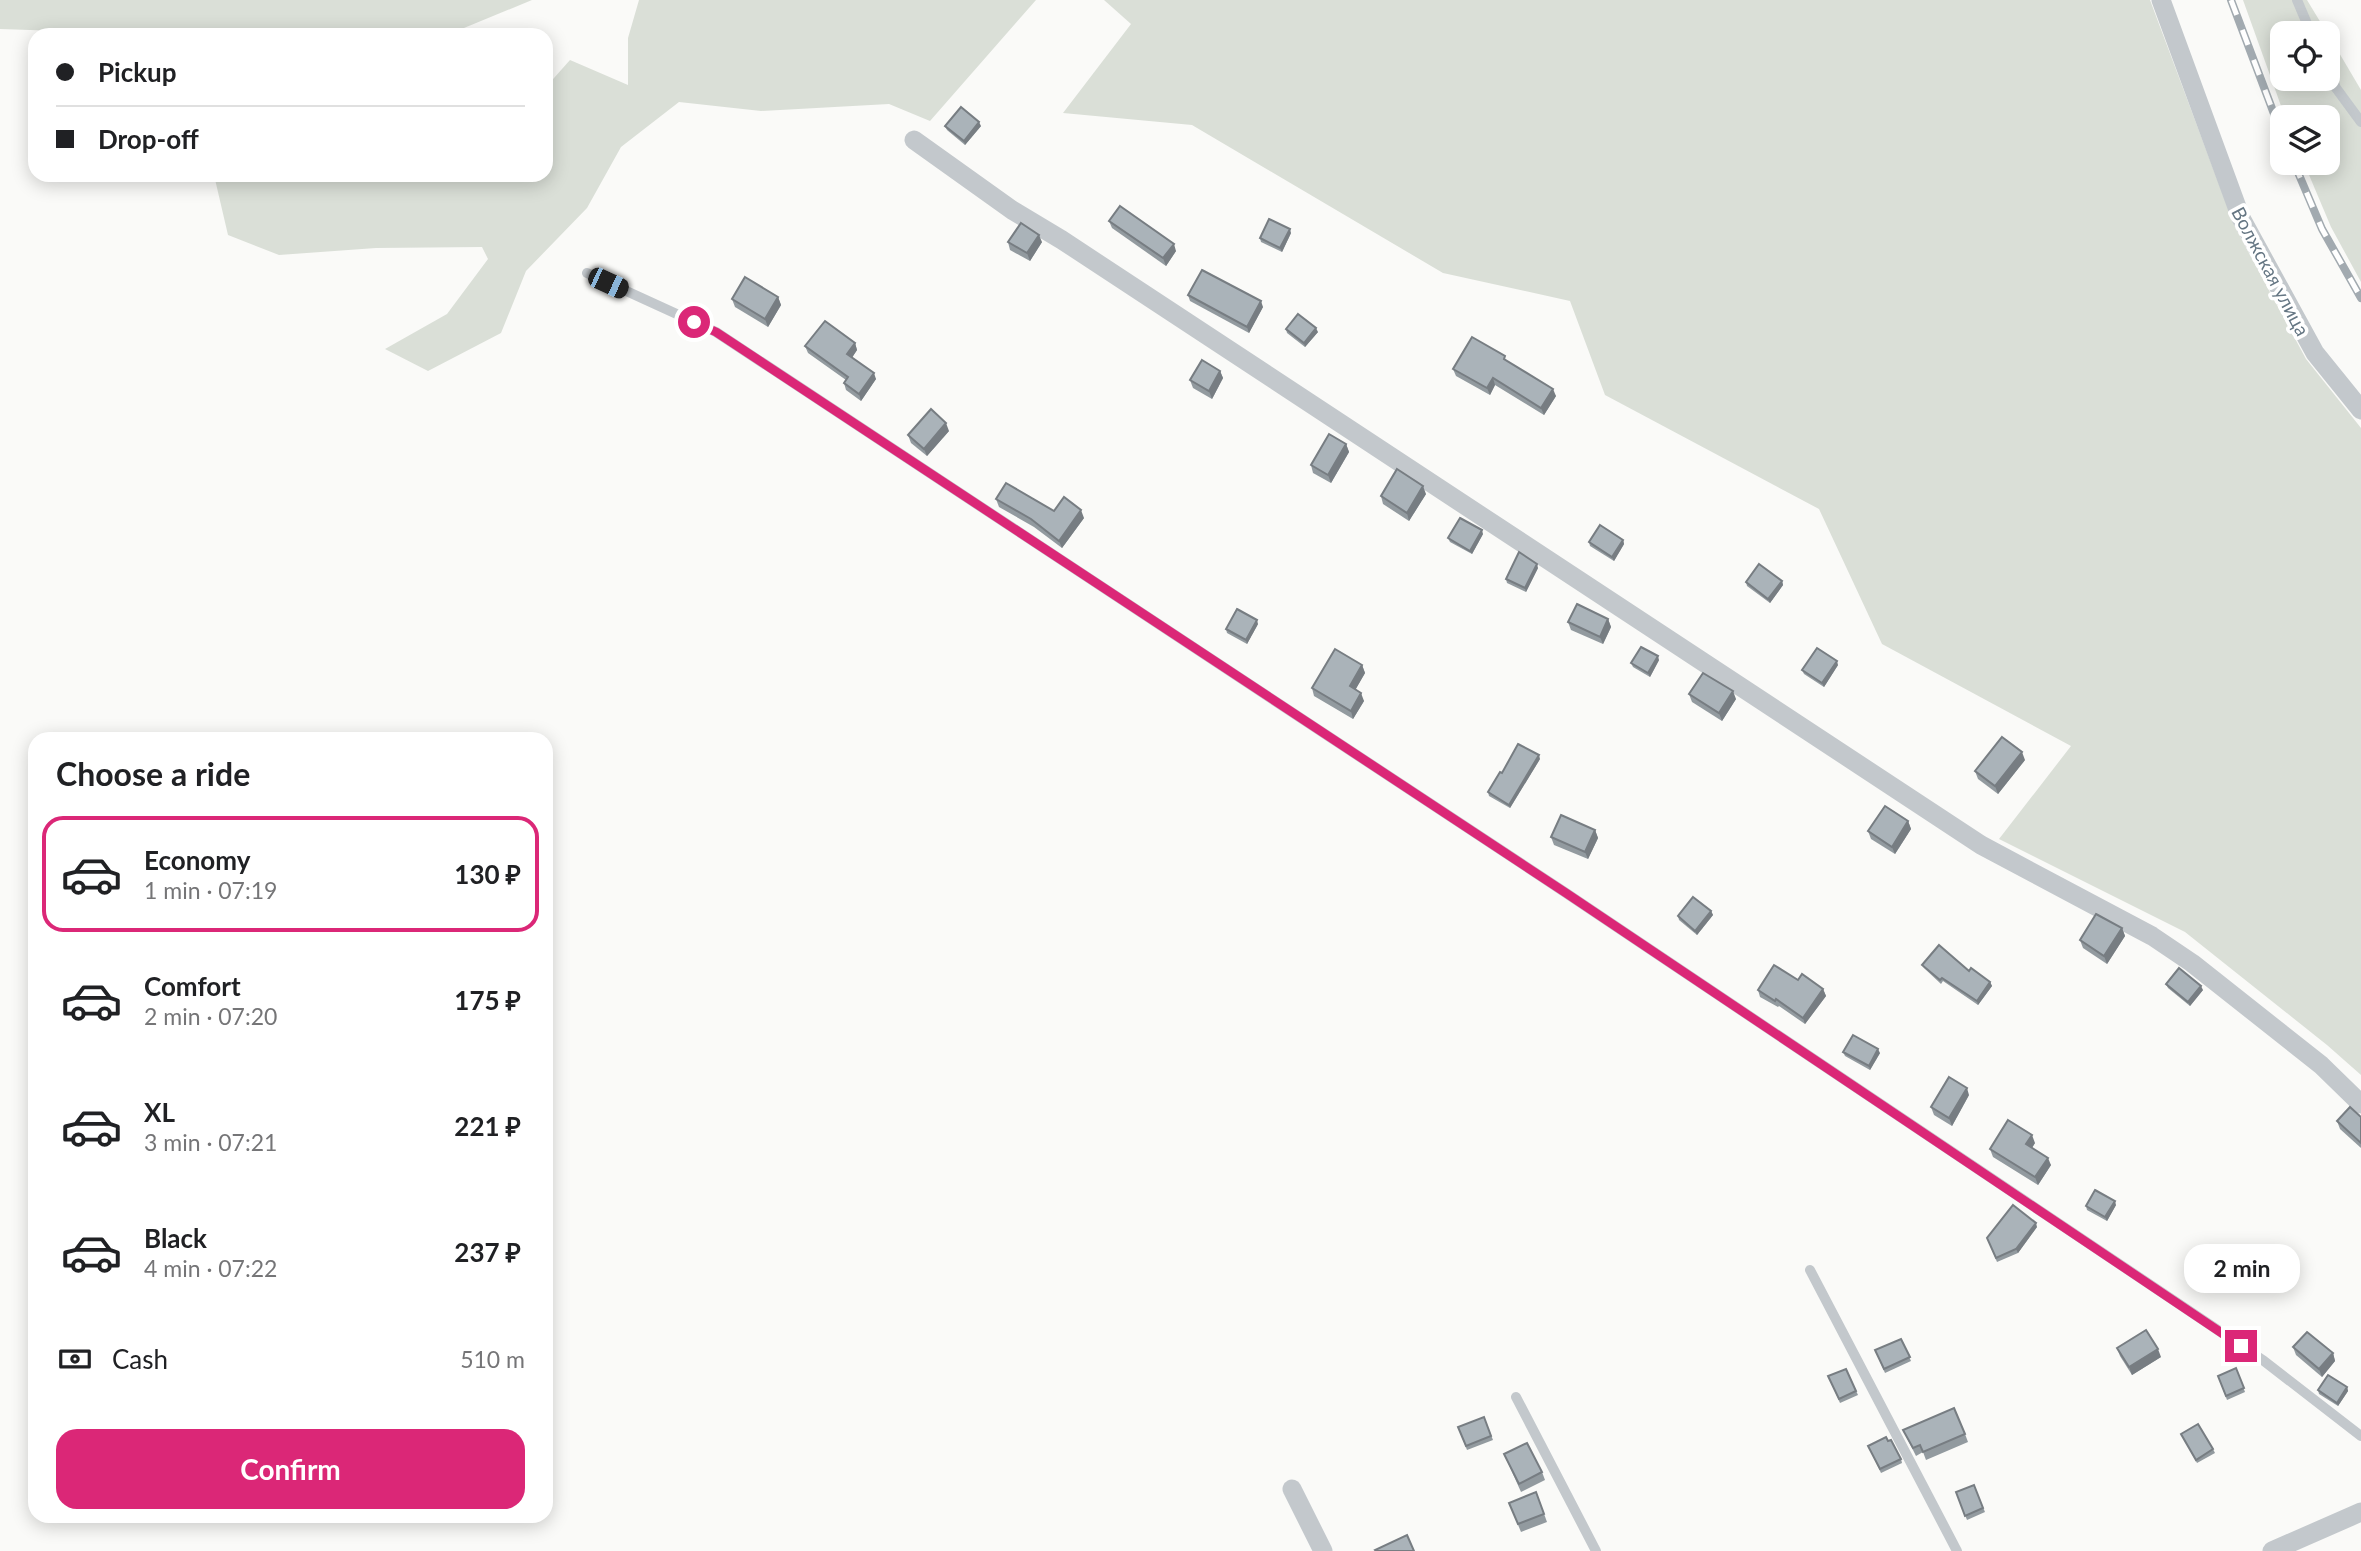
<!DOCTYPE html>
<meta charset="utf-8">
<style>
body{margin:0;font-family:Lato,sans-serif;background:#f6f6f6;color:#202124;height:100vh;display:flex;flex-direction:column;font-size:26px;white-space:nowrap}
*{box-sizing:border-box;margin:0}
p{font-size:23px;color:#757577}
.icon{flex:none;width:38px;height:38px;fill:none;stroke:currentColor;stroke-width:2;stroke-linecap:round;stroke-linejoin:round}
.map{position:relative;flex:1;overflow:hidden}
.sheet{position:absolute;left:28px;top:732px;width:525px;height:791px;display:flex;flex-direction:column;background:#fff;border-radius:21px;box-shadow:0 4px 18px #0003}
.sheet>*{flex:none}
.top-card{position:absolute;left:28px;top:28px;width:525px;height:154px;border-radius:21px;box-shadow:0 4px 18px #0003;display:grid;align-content:center;height:154px;padding:0 28px;background:#fff}
.controls{position:absolute;left:2270px;top:21px;display:grid;gap:14px}
.controls a{display:grid;place-items:center;width:70px;height:70px;border-radius:14px;background:#fff;box-shadow:0 4px 18px #0003;font-size:35px}
.end{position:absolute;width:32px;height:32px;margin:-16px;border:9px solid #db2777;background:#fff;box-shadow:0 0 0 4px #fff}
.from{border-radius:50%}
.bubble{position:absolute;height:49px;border-radius:21px;background:#fff;box-shadow:0 4px 18px #0003;font-size:23px;font-weight:700;line-height:49px;text-align:center}
.car{position:absolute;width:21px;height:42px;margin:-21px -10px;border-radius:9px;box-shadow:0 0 5px 2px #0007;background:linear-gradient(#222 24%,#8ab4d8 0 40%,#222 0 76%,#8ab4d8 0 86%,#222 0)}
.top-card b{display:flex;align-items:center;gap:24px;height:66px;font-size:26px}
.top-card b+b{border-top:2px solid #e0e0e0}
.top-card i{width:18px;height:18px;background:#202124}
ul{padding:0;list-style:none}
li{display:flex;align-items:center;gap:21px;height:116px;margin:0 14px 10px;padding:0 14px;border:4px solid transparent;border-radius:21px}
li div{flex:1}
li b{display:block;font-size:26px}
li em{font-style:normal;font-weight:700}
li.current{border-color:#db2777}
li>.icon{width:63px;height:63px;stroke-width:1.5}
h2{padding:0 28px;font-size:32px;line-height:84px}
.pay{display:flex;align-items:center;gap:18px;height:77px;padding:0 28px;font-size:26px}
.pay p{margin-inline-start:auto}
.primary-button{display:flex;gap:14px;margin-top:auto;padding:14px 28px}
.primary-button a{flex:1;height:80px;border-radius:21px;background:#db2777;color:#fff;font-size:28px;font-weight:700;line-height:80px;text-align:center}
.map>svg:first-child{display:block}
.green{fill:#dadfd7}
.lines{fill:none;stroke-linecap:round;stroke-linejoin:round}
.lane{stroke:#c3c8cc;stroke-width:10}
.street{stroke:#c3c8cc;stroke-width:19}
.rail-casing{stroke:#a2aab0;stroke-width:8}
.rail{stroke:#fff;stroke-width:5;stroke-dasharray:16;stroke-linecap:butt}
.wall{fill:#929a9f}
.shaded-wall{fill:#777d82}
.building{fill:#aab3b9;stroke:#777d82;stroke-width:2}
.route{stroke:#db2777;stroke-width:9}
.labels{text-anchor:middle;dominant-baseline:central;stroke-width:7;stroke-linejoin:round;paint-order:stroke}
.street-label{font-size:19px;fill:#657683;stroke:#fff}
</style>
<div class="map">
<svg width="2361" height="1551" viewBox="0 0 2361 1551">
<rect width="100%" height="100%" fill="#fafaf8"/>
<!-- green -->
<g class="green">
<polygon points="0,0 532,0 447,35 74,35 60,31 0,29"/>
<polygon points="639,0 1036,0 930,121 889,104 761,111 679,102 621,147 587,208 526,271 501,333 428,371 385,349 447,314 488,259 482,247 376,248 279,255 228,235 214,175 546,175 546,87 570,60 628,85 628,38"/>
<polygon points="1104,0 2150,0 2235,227 2306,359 2361,428 2361,1075 2327,1045 2185,932 1999,839 2071,746 1882,644 1819,509 1605,395 1570,301 1443,273 1192,125 1063,113 1131,24"/>
<polygon points="2243,0 2307,0 2327,33 2282,33 2282,79 2328,79 2328,34 2361,90 2361,282 2331,227 2304,163 2328,163 2328,117 2285,117"/>
</g>
<g class="lines">
<!-- lane -->
<g class="lane">
<polyline points="2297,0 2311,33"/>
<polyline points="2328,68 2336,88 2361,122"/>
<polyline points="587,273 716,332 1566,893 2264,1361 2361,1436"/>
<polyline points="1810,1270 1957,1551"/>
<polyline points="1516,1397 1596,1551"/>
</g>
<!-- street -->
<g class="street">
<polyline points="2161,0 2241,218 2315,353 2361,410"/>
<polyline points="914,140 1012,210 1062,240 1981,845 2152,936 2192,963 2321,1065 2361,1104"/>
<polyline points="1292,1489 1323,1551"/>
<polyline points="2272,1551 2361,1512"/>
</g>
<!-- rail casing -->
<g class="rail-casing">
<g id="rail">
<polyline points="2231,0 2282,135"/>
<polyline points="2294,163 2322,229 2361,298"/>
</g>
</g>
<!-- rail -->
<use href="#rail" class="rail"/>
</g>
<!-- wall -->
<g class="wall">
<polygon points="945,126 981,126 965,145 947,130"/>
<polygon points="1109,221 1176,251 1166,266 1112,228"/>
<polygon points="1291,233 1282,252 1261,242 1260,238"/>
<polygon points="1008,242 1042,242 1030,261 1010,250"/>
<polygon points="1188,295 1263,307 1249,333 1190,301"/>
<polygon points="778,297 781,305 768,327 735,307 732,299"/>
<polygon points="1286,329 1318,332 1305,347 1287,333"/>
<polygon points="855,343 857,350 852,357 876,379 861,401 846,390 844,383 846,380 808,353 805,346"/>
<polygon points="1508,361 1556,396 1544,415 1495,385 1490,395 1456,376 1453,369"/>
<polygon points="1220,371 1223,378 1212,399 1193,388 1190,380"/>
<polygon points="949,431 927,456 911,443 908,435"/>
<polygon points="1346,444 1349,452 1331,483 1313,473 1311,465"/>
<polygon points="1426,494 1409,521 1383,504 1381,496"/>
<polygon points="996,499 1054,511 1084,518 1062,548 1034,527 999,507"/>
<polygon points="1483,534 1472,554 1450,542 1448,538"/>
<polygon points="1623,540 1624,544 1614,561 1590,546 1589,542"/>
<polygon points="1538,568 1526,592 1507,583 1506,579"/>
<polygon points="1782,581 1783,585 1770,603 1747,586 1746,582"/>
<polygon points="1608,619 1611,627 1603,644 1571,630 1568,622"/>
<polygon points="1258,624 1247,644 1227,633 1226,629"/>
<polygon points="1659,660 1650,677 1633,667 1631,663"/>
<polygon points="1362,665 1365,673 1355,690 1364,701 1353,719 1314,696 1312,688"/>
<polygon points="1838,665 1824,687 1804,674 1802,670"/>
<polygon points="1689,694 1736,699 1722,721 1692,702"/>
<polygon points="1540,759 1510,808 1489,796 1488,792 1502,773"/>
<polygon points="2025,760 1998,794 1978,779 1975,771"/>
<polygon points="1908,821 1911,829 1895,854 1871,839 1868,831"/>
<polygon points="1595,830 1598,838 1588,859 1554,845 1551,837"/>
<polygon points="1711,911 1713,915 1697,935 1679,920 1678,916"/>
<polygon points="2122,928 2125,936 2107,964 2083,948 2080,940"/>
<polygon points="1922,965 1969,971 1990,982 1992,986 1978,1005 1943,981 1941,984 1924,968"/>
<polygon points="1798,980 1823,989 1826,996 1805,1024 1779,1006 1778,1007 1760,997 1758,990"/>
<polygon points="2166,984 2203,990 2190,1006 2168,988"/>
<polygon points="1843,1052 1880,1053 1870,1070 1845,1056"/>
<polygon points="1969,1095 1952,1126 1934,1115 1931,1107"/>
<polygon points="2361,1117 2361,1148 2340,1129 2337,1121"/>
<polygon points="2035,1143 2032,1148 2051,1165 2038,1185 1993,1157 1990,1149"/>
<polygon points="2116,1205 2107,1221 2087,1210 2086,1206"/>
<polygon points="2037,1227 2018,1253 1997,1262 1987,1238"/>
<polygon points="1901,1339 1911,1361 1885,1373 1875,1350"/>
<polygon points="2293,1347 2333,1353 2335,1361 2322,1377 2296,1355"/>
<polygon points="2117,1348 2161,1357 2132,1375 2120,1356"/>
<polygon points="2236,1368 2245,1392 2227,1400 2218,1376"/>
<polygon points="1846,1369 1858,1395 1840,1403 1828,1376"/>
<polygon points="2347,1387 2348,1391 2338,1406 2319,1394 2318,1390"/>
<polygon points="1484,1417 1493,1440 1467,1450 1458,1427"/>
<polygon points="1903,1430 1965,1434 1968,1442 1926,1460 1923,1452 1916,1456"/>
<polygon points="2181,1434 2213,1449 2215,1453 2197,1463"/>
<polygon points="1870,1450 1901,1459 1902,1463 1881,1473"/>
<polygon points="1504,1454 1542,1472 1545,1480 1521,1492"/>
<polygon points="1974,1485 1985,1512 1967,1520 1956,1492"/>
<polygon points="1536,1492 1547,1522 1521,1532 1509,1503"/>
</g>
<!-- shaded-wall -->
<g class="shaded-wall">
<polygon points="979,122 981,126 965,145 964,141"/>
<polygon points="1290,229 1291,233 1282,252 1280,248"/>
<polygon points="1039,235 1042,242 1030,261 1027,253"/>
<polygon points="1174,244 1176,251 1166,266 1163,258"/>
<polygon points="778,297 781,305 768,327 765,319"/>
<polygon points="1261,301 1263,307 1249,333 1247,327"/>
<polygon points="1316,328 1318,332 1305,347 1304,343"/>
<polygon points="855,343 857,350 850,361 847,354"/>
<polygon points="1220,371 1223,378 1212,399 1209,391"/>
<polygon points="874,373 876,379 861,401 859,394"/>
<polygon points="1493,378 1495,385 1490,395 1487,388"/>
<polygon points="1553,389 1556,396 1544,415 1541,408"/>
<polygon points="946,423 949,431 927,456 924,449"/>
<polygon points="1346,444 1349,452 1331,483 1328,475"/>
<polygon points="1423,486 1426,494 1409,521 1407,513"/>
<polygon points="1081,510 1084,518 1062,548 1059,541"/>
<polygon points="1482,530 1483,534 1472,554 1470,551"/>
<polygon points="1623,540 1624,544 1614,561 1612,557"/>
<polygon points="1537,564 1538,568 1526,592 1525,588"/>
<polygon points="1782,581 1783,585 1770,603 1768,599"/>
<polygon points="1608,619 1611,627 1603,644 1600,637"/>
<polygon points="1257,620 1258,624 1247,644 1246,640"/>
<polygon points="1658,656 1659,660 1650,677 1648,673"/>
<polygon points="1837,661 1838,665 1824,687 1822,683"/>
<polygon points="1362,665 1365,673 1353,694 1350,686"/>
<polygon points="1733,691 1736,699 1722,721 1719,713"/>
<polygon points="1361,693 1364,701 1353,719 1351,711"/>
<polygon points="2022,752 2025,760 1998,794 1995,786"/>
<polygon points="1539,755 1540,759 1510,808 1509,805"/>
<polygon points="1908,821 1911,829 1895,854 1892,847"/>
<polygon points="1595,830 1598,838 1588,859 1585,852"/>
<polygon points="1711,911 1713,915 1697,935 1695,931"/>
<polygon points="2122,928 2125,936 2107,964 2104,956"/>
<polygon points="1990,982 1992,986 1978,1005 1977,1001"/>
<polygon points="2201,986 2203,990 2190,1006 2188,1002"/>
<polygon points="1823,989 1826,996 1805,1024 1803,1018"/>
<polygon points="1878,1049 1880,1053 1870,1070 1869,1066"/>
<polygon points="1967,1088 1969,1095 1952,1126 1949,1118"/>
<polygon points="2032,1135 2035,1143 2029,1152 2026,1144"/>
<polygon points="2048,1158 2051,1165 2038,1185 2035,1177"/>
<polygon points="2115,1201 2116,1205 2107,1221 2105,1217"/>
<polygon points="2036,1223 2037,1227 2018,1253 2016,1249"/>
<polygon points="2158,1349 2161,1357 2132,1375 2129,1367"/>
<polygon points="2333,1353 2335,1361 2322,1377 2319,1369"/>
<polygon points="2347,1387 2348,1391 2338,1406 2337,1403"/>
</g>
<!-- building -->
<g class="building">
<polygon points="961,107 979,122 964,141 945,126"/>
<polygon points="1120,206 1174,244 1163,258 1109,221"/>
<polygon points="1269,219 1290,229 1280,248 1260,238"/>
<polygon points="1021,223 1039,235 1027,253 1008,242"/>
<polygon points="1202,270 1261,301 1247,327 1188,295"/>
<polygon points="745,277 778,297 765,319 732,299"/>
<polygon points="1298,314 1316,328 1304,343 1286,329"/>
<polygon points="825,321 855,343 847,354 874,373 859,394 844,383 848,377 805,346"/>
<polygon points="1472,337 1505,356 1504,359 1553,389 1541,408 1493,378 1487,388 1453,369"/>
<polygon points="1202,360 1220,371 1209,391 1190,380"/>
<polygon points="931,409 946,423 924,449 908,435"/>
<polygon points="1329,434 1346,444 1328,475 1311,465"/>
<polygon points="1397,469 1423,486 1407,513 1381,496"/>
<polygon points="1006,483 1054,511 1064,497 1081,510 1059,541 1031,519 996,499"/>
<polygon points="1460,518 1482,530 1470,551 1448,538"/>
<polygon points="1600,525 1623,540 1612,557 1589,542"/>
<polygon points="1519,552 1537,564 1525,588 1506,579"/>
<polygon points="1759,564 1782,581 1768,599 1746,582"/>
<polygon points="1577,604 1608,619 1600,637 1568,622"/>
<polygon points="1237,609 1257,620 1246,640 1226,629"/>
<polygon points="1641,647 1658,656 1648,673 1631,663"/>
<polygon points="1817,648 1837,661 1822,683 1802,670"/>
<polygon points="1335,649 1362,665 1350,686 1361,693 1351,711 1312,688"/>
<polygon points="1703,673 1733,691 1719,713 1689,694"/>
<polygon points="2002,737 2022,752 1995,786 1975,771"/>
<polygon points="1518,744 1539,755 1509,805 1488,792 1500,772 1502,773"/>
<polygon points="1885,806 1908,821 1892,847 1868,831"/>
<polygon points="1561,815 1595,830 1585,852 1551,837"/>
<polygon points="1693,897 1711,911 1695,931 1678,916"/>
<polygon points="2096,914 2122,928 2104,956 2080,940"/>
<polygon points="1939,945 1969,971 1971,968 1990,982 1977,1001 1942,978 1940,980 1922,965"/>
<polygon points="1774,965 1798,980 1802,974 1823,989 1803,1018 1776,999 1775,1001 1758,990"/>
<polygon points="2179,968 2201,986 2188,1002 2166,984"/>
<polygon points="1853,1035 1878,1049 1869,1066 1843,1052"/>
<polygon points="1949,1077 1967,1088 1949,1118 1931,1107"/>
<polygon points="2350,1107 2361,1117 2361,1143 2337,1121"/>
<polygon points="2008,1120 2032,1135 2026,1144 2048,1158 2035,1177 1990,1149"/>
<polygon points="2095,1190 2115,1201 2105,1217 2086,1206"/>
<polygon points="2013,1205 2036,1223 2016,1249 1996,1258 1987,1238"/>
<polygon points="2146,1330 2158,1349 2129,1367 2117,1348"/>
<polygon points="2307,1332 2333,1353 2319,1369 2293,1347"/>
<polygon points="1901,1339 1910,1357 1884,1369 1875,1350"/>
<polygon points="2236,1368 2244,1388 2226,1396 2218,1376"/>
<polygon points="1846,1369 1856,1391 1839,1399 1828,1376"/>
<polygon points="2328,1375 2347,1387 2337,1403 2318,1390"/>
<polygon points="1954,1408 1965,1434 1923,1452 1920,1445 1913,1448 1903,1430"/>
<polygon points="1484,1417 1491,1436 1466,1446 1458,1427"/>
<polygon points="2198,1424 2213,1449 2196,1460 2181,1434"/>
<polygon points="1886,1437 1888,1441 1891,1440 1901,1459 1880,1469 1868,1446"/>
<polygon points="1527,1443 1542,1472 1519,1484 1504,1454"/>
<polygon points="1974,1485 1983,1508 1965,1516 1956,1492"/>
<polygon points="1536,1492 1544,1514 1518,1524 1509,1503"/>
<polygon points="1407,1535 1414,1551 1376,1551 1375,1550"/>
</g>
<g class="lines">
<!-- route -->
<polyline class="route" points="694,322 716,332 1566,893 2241,1346"/>
</g>
<g class="labels">
<!-- street labels -->
<g class="street-label">
<text transform="translate(2271 271) rotate(62)">Волжская улица</text>
</g>
</g>
</svg>
<div class="controls">
<a><svg class="icon" aria-label="locate" viewBox="0 0 24 24"><circle cx="12" cy="12" r="6"/><path d="M12 2v4M12 18v4M2 12h4M18 12h4"/></svg></a>
<a><svg class="icon" aria-label="layers" viewBox="0 0 24 24"><path d="M12 4l9 5-9 5-9-5zM3 14l9 5 9-5"/></svg></a>
</div>
<i class="end from" style="left:694px;top:322px"></i>
<i class="end" style="left:2241px;top:1346px"></i>
<div class="bubble" style="left:2184px;top:1244px;width:116px">2 min</div>
<i class="car" style="left:608px;top:283px;rotate:115deg"></i>
<div class="top-card">
<b><i class="from"></i>Pickup</b>
<b><i></i>Drop-off</b>
</div>
<section class="sheet">
<h2>Choose a ride</h2>
<ul>
<li class="current"><svg class="icon" aria-label="car" viewBox="0 0 24 24"><path d="M5 17H2v-5l4-1 3-4h7l3 4 3 1v5h-3M9 17h6M6 11h13"/><circle cx="7" cy="17" r="2"/><circle cx="17" cy="17" r="2"/></svg><div><b>Economy</b><p>1 min · 07:19</p></div><em>130 ₽</em></li>
<li><svg class="icon" aria-label="car" viewBox="0 0 24 24"><path d="M5 17H2v-5l4-1 3-4h7l3 4 3 1v5h-3M9 17h6M6 11h13"/><circle cx="7" cy="17" r="2"/><circle cx="17" cy="17" r="2"/></svg><div><b>Comfort</b><p>2 min · 07:20</p></div><em>175 ₽</em></li>
<li><svg class="icon" aria-label="car" viewBox="0 0 24 24"><path d="M5 17H2v-5l4-1 3-4h7l3 4 3 1v5h-3M9 17h6M6 11h13"/><circle cx="7" cy="17" r="2"/><circle cx="17" cy="17" r="2"/></svg><div><b>XL</b><p>3 min · 07:21</p></div><em>221 ₽</em></li>
<li><svg class="icon" aria-label="car" viewBox="0 0 24 24"><path d="M5 17H2v-5l4-1 3-4h7l3 4 3 1v5h-3M9 17h6M6 11h13"/><circle cx="7" cy="17" r="2"/><circle cx="17" cy="17" r="2"/></svg><div><b>Black</b><p>4 min · 07:22</p></div><em>237 ₽</em></li>
</ul>
<div class="pay"><svg class="icon" aria-label="cash" viewBox="0 0 24 24"><path d="M3 7h18v10H3z"/><circle cx="12" cy="12" r="2"/></svg>Cash<p>510 m</p></div>
<div class="primary-button"><a>Confirm</a></div>
</section>
</div>
